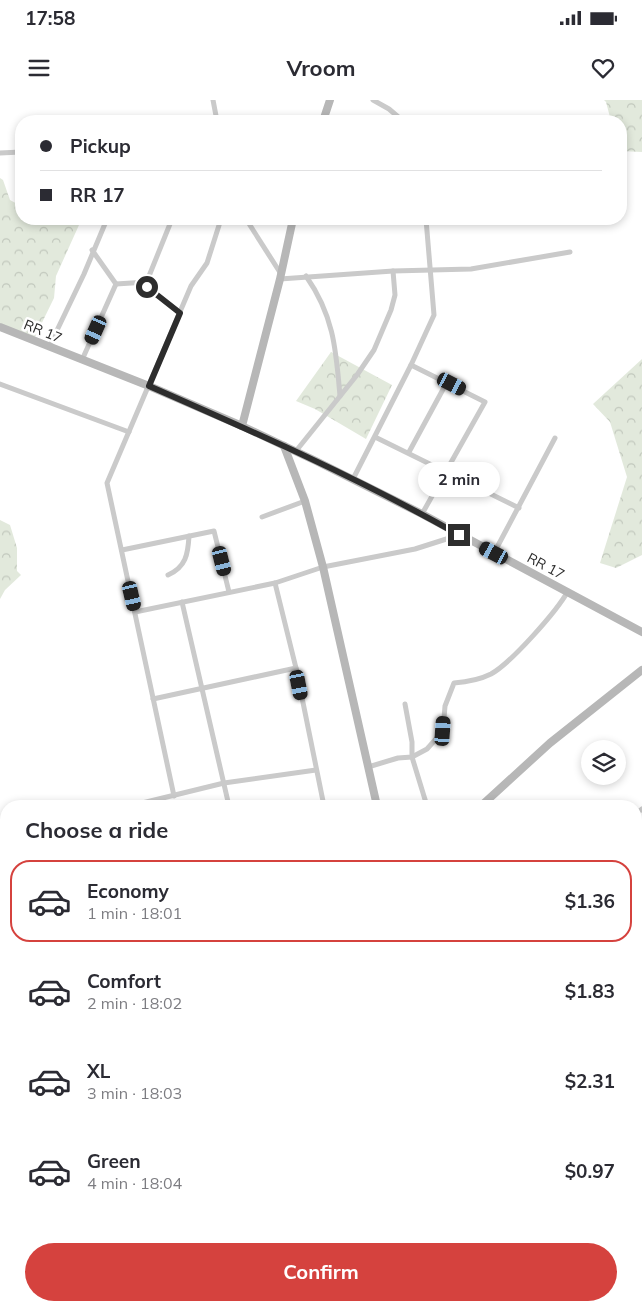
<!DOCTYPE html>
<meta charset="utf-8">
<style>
body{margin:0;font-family:Mulish,sans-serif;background:#f2f2f3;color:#2b2b33;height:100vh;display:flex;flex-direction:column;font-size:19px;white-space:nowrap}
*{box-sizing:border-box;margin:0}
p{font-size:16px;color:#7c7c81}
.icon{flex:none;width:28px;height:28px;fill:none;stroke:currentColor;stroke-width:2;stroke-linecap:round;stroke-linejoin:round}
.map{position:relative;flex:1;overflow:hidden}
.side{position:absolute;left:0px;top:700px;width:642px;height:511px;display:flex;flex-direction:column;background:#fff;border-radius:20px 20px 0 0;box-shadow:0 2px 8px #0003}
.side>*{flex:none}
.guide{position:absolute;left:15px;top:15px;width:612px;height:110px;border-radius:20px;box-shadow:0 2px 8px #0003;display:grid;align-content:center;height:110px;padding:0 25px;background:#fff}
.tools{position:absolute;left:581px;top:640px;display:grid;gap:10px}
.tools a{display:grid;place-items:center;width:45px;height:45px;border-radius:50%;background:#fff;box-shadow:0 2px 8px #0003;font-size:25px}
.end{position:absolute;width:22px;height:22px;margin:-11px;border:6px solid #2d2d2d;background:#fff;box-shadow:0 0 0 2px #fff}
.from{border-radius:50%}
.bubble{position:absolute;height:35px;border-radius:18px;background:#fff;box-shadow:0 2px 8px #0003;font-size:16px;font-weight:700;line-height:35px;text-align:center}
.car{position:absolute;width:15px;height:30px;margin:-15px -8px;border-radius:6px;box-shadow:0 0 4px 1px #0007;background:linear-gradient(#222 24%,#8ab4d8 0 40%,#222 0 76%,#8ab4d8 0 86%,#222 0)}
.guide b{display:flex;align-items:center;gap:18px;height:48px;font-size:19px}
.guide b+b{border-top:1px solid #e1e1e2}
.guide i{width:12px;height:12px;background:#2b2b33}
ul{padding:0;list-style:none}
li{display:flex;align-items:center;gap:15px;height:82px;margin:0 10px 8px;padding:0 15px;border:2px solid transparent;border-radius:20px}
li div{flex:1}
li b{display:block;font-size:19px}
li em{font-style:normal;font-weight:700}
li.current{border-color:#d5423e}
li>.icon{width:45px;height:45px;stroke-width:1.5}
h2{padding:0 25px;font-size:22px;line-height:60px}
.button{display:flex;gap:10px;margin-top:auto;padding:10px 25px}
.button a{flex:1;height:58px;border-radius:30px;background:#d5423e;color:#fff;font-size:20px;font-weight:700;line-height:58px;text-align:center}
.status{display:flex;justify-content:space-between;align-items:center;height:35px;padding:0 25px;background:#fff;direction:ltr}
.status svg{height:14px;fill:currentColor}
header{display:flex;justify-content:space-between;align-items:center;height:65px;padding:0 25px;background:#fff;font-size:22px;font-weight:700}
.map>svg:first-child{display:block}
.forest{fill:url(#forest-crowns)}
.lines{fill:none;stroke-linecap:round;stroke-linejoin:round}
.street{stroke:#cacaca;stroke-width:5}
.secondary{stroke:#b7b7b7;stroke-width:8}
.route{stroke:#2d2d2d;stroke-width:6}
.labels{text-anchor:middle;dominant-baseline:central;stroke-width:5;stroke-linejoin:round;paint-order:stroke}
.street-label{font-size:14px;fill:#2d2d2d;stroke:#fff}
</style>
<div class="status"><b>17:58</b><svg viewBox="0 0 49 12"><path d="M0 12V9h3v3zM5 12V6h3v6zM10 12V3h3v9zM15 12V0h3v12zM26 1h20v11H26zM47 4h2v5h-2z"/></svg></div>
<header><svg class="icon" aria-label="menu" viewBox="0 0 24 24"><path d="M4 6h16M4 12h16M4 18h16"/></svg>Vroom<svg class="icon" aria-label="heart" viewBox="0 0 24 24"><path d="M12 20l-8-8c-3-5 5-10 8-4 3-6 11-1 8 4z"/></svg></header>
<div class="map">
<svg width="642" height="1211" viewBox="0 0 642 1211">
<defs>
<pattern id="forest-crowns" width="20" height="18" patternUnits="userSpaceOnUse" patternTransform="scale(1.25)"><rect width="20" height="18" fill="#e2e9dc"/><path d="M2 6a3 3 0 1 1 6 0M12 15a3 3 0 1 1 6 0" fill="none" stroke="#c2c8bd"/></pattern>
</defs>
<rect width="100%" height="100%" fill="#fff"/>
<!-- forest -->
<g class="forest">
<polygon points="604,0 642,0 642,52 621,51 621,21 611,21 606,2"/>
<polygon points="0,78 3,80 10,100 21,106 21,119 75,119 79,125 56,176 54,198 34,239 0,225"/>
<polygon points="331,252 392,285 366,339 315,309 296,301"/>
<polygon points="642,259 642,455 616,468 600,463 627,377 610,322 593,304"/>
<polygon points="0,420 10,425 17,448 17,471 21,475 5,490 0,499"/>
<polygon points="60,1205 257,1205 253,1211 51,1211"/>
</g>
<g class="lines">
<!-- street -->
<g class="street">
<polyline points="213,0 217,21"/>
<polyline points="373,0 389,9 403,21"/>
<polyline points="0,53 21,52"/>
<polyline points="172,119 147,181 147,187 180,213"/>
<polyline points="246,119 281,174"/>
<polyline points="92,150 116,184"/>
<path d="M306,176C334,216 336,250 340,296"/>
<polyline points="280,179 393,171 471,169 570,152"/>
<polyline points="116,184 147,182"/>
<polyline points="49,247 84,174 107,119"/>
<polyline points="82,260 116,184"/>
<polyline points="411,265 485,302 422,414"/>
<polyline points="0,284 129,332"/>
<polyline points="375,337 519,408"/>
<polyline points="296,351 357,275 374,250 391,210 395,195 393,171"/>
<polyline points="409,352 447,282"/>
<polyline points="353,379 411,265 434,215 426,119"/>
<polyline points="262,417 305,401"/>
<polyline points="122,450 214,431 229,492"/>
<polyline points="494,453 555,338"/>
<path d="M168,475C186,467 188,454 189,436"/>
<polyline points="275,483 296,568 324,706"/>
<polyline points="182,502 229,706"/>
<polyline points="135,512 275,483 323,467 415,449 459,435"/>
<polyline points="153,599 296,568"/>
<polyline points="405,604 412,642 412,657 427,706"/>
<path d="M368,667L398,658L412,657L427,649L443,631L445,606L454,583C467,582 479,580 491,574C511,563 557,511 568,491"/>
<polyline points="174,696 107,383 191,186 207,163 221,119"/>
<polyline points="130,706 224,683 316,670"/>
<polyline points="636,714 642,709"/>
<polyline points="636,793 642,789"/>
<polyline points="636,886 642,882"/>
<polyline points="636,973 642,969"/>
<polyline points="0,1020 6,1035"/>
<polyline points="636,1158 642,1154"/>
<polyline points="410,1205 414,1211"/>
<polyline points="417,1211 420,1205"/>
<polyline points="558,1211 566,1205"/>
</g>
<!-- secondary -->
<g class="secondary">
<polyline points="323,21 330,0"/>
<polyline points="0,227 149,286 242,326 316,361 422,414 642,532"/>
<polyline points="242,326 280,179 293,119"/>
<polyline points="284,346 305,401 323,467 377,706"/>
<polyline points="481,706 550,643 642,570"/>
<polyline points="0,1086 6,1081"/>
<polyline points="636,1115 642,1123"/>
<polyline points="223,1205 228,1211"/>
</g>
</g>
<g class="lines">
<!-- route -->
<path class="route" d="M147,187L180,213L149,286C254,332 359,378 459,435"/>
</g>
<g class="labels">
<!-- street labels -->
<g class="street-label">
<text transform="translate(43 231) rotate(22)">RR 17</text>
<text transform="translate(546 466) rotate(28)">RR 17</text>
</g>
</g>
</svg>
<div class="tools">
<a><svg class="icon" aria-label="layers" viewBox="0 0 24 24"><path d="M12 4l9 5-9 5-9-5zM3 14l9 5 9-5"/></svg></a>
</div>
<i class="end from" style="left:147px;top:187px"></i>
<i class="end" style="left:459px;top:435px"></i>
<div class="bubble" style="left:418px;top:362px;width:82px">2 min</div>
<i class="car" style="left:96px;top:230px;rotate:204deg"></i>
<i class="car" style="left:452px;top:284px;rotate:117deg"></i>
<i class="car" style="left:494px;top:453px;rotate:298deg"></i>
<i class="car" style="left:222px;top:461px;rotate:166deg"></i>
<i class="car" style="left:132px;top:496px;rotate:167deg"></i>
<i class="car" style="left:299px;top:585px;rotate:169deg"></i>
<i class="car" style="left:443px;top:631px;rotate:4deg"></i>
<div class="guide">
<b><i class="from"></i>Pickup</b>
<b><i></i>RR 17</b>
</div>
<section class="side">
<h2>Choose a ride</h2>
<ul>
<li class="current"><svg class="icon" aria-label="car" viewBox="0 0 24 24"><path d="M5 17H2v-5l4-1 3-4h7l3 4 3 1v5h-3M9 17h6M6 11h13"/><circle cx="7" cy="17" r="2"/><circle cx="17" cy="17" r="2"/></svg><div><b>Economy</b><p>1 min · 18:01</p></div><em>$1.36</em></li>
<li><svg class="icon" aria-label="car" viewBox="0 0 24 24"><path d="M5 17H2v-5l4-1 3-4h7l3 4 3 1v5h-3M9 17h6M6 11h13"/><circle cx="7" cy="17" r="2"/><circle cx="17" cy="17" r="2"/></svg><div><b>Comfort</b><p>2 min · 18:02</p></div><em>$1.83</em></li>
<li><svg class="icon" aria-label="car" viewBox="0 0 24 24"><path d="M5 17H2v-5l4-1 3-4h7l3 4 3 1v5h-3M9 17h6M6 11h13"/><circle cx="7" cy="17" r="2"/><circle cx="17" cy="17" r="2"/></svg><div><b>XL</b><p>3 min · 18:03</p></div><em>$2.31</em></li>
<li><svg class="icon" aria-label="car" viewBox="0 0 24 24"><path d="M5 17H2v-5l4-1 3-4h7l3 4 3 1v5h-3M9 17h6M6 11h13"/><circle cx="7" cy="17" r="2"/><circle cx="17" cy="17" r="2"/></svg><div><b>Green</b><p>4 min · 18:04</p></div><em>$0.97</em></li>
</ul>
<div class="button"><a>Confirm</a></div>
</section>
</div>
